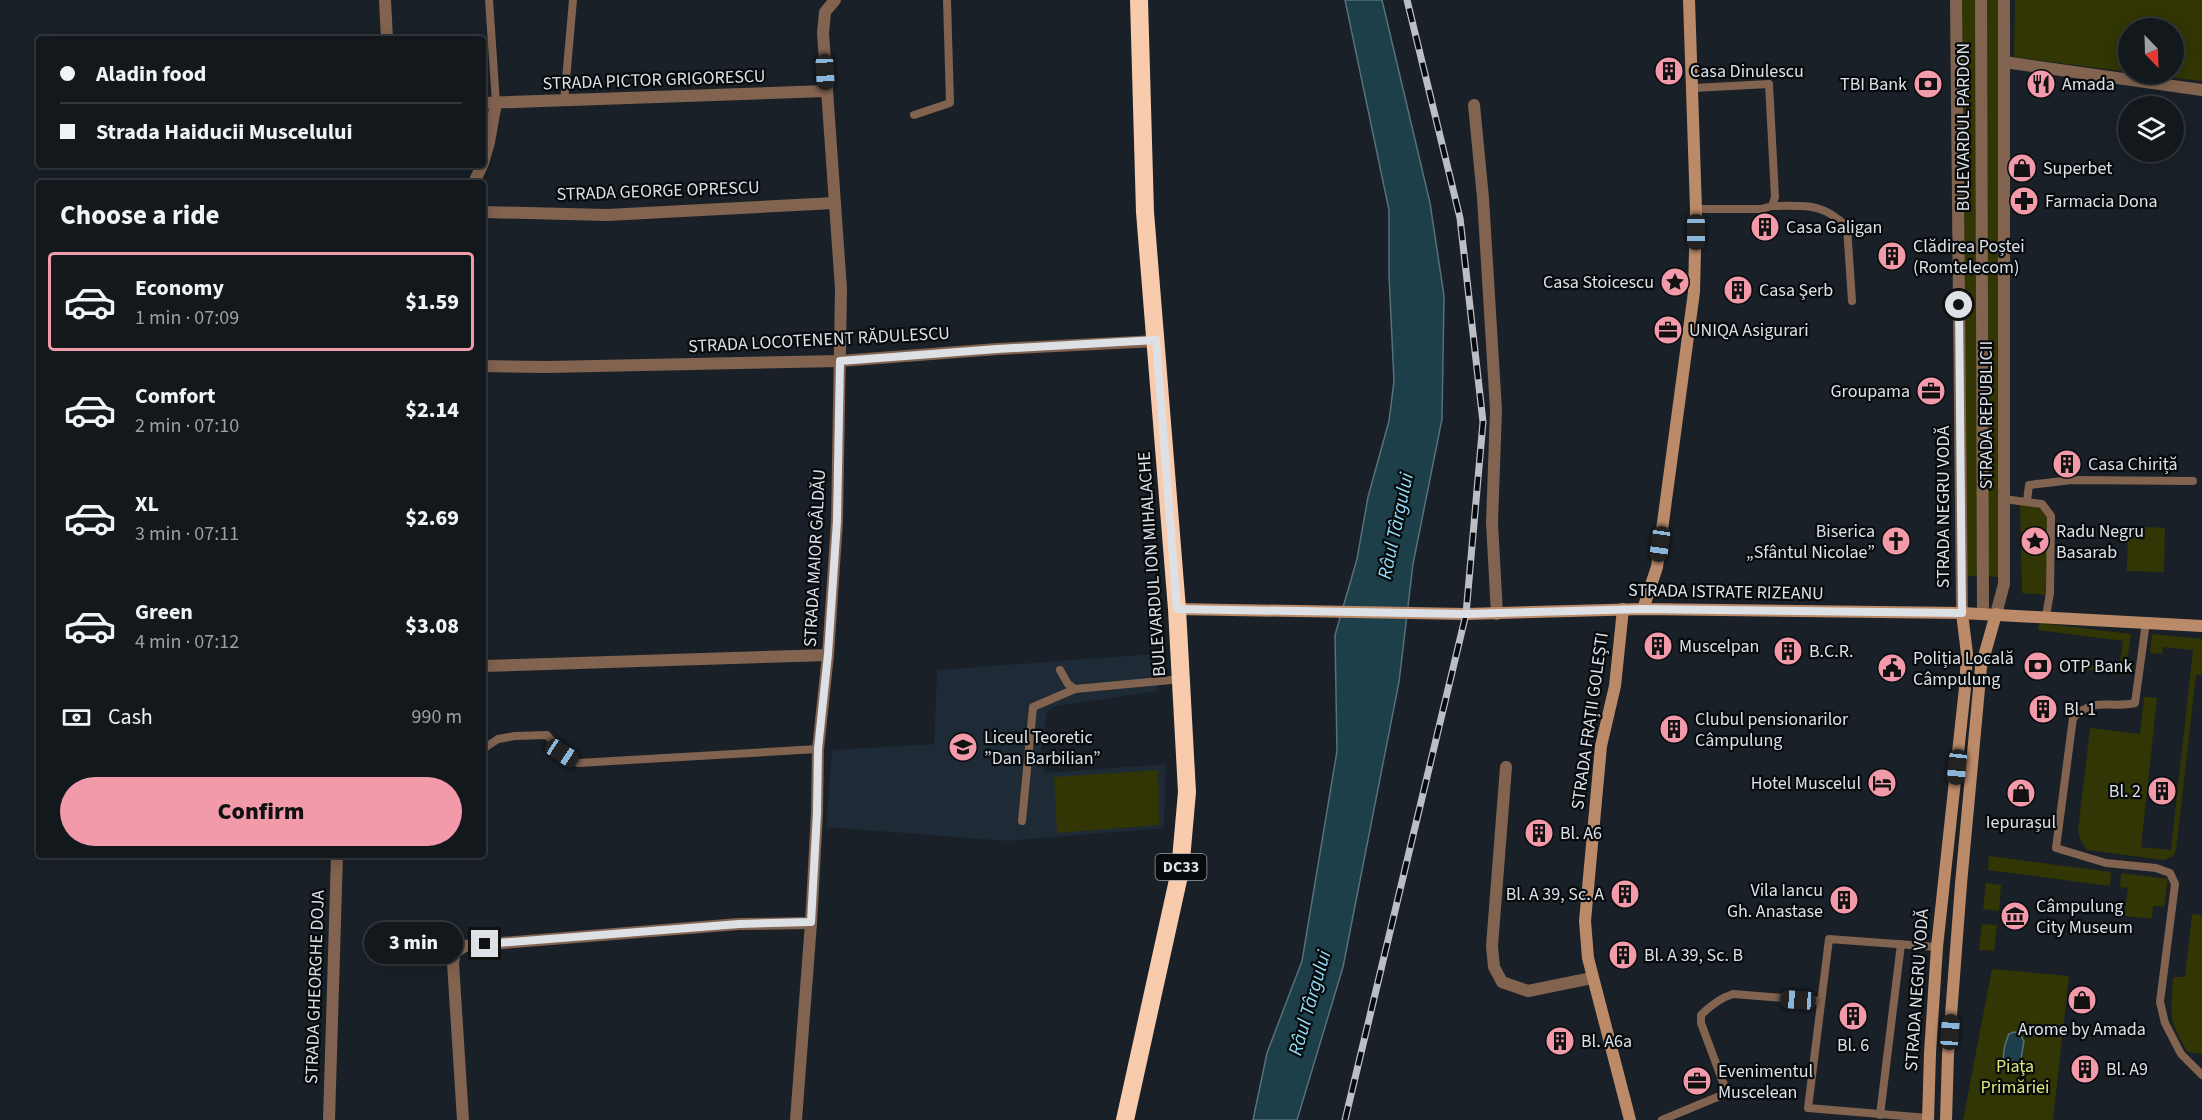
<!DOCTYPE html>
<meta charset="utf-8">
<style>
body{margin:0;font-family:"Source Sans 3",sans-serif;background:#1c2126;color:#f1f3f6;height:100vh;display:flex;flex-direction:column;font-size:22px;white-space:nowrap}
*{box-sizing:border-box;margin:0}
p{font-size:20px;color:#9da0a4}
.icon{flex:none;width:33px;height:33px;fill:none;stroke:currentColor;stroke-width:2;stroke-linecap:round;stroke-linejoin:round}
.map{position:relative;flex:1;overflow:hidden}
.side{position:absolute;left:36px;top:180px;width:450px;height:678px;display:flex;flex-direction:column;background:#13181d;border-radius:6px;box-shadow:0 3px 15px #0003,0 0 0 2px #32373b}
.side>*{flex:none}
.guide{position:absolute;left:36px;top:36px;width:450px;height:132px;border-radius:6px;box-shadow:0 3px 15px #0003,0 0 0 2px #32373b;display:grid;align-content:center;height:132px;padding:0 24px;background:#13181d}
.needle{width:39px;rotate:157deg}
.controls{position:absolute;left:2118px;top:18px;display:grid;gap:12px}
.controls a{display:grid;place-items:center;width:66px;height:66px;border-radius:50%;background:#13181d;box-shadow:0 3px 15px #0003,0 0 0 2px #32373b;font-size:30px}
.end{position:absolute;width:27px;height:27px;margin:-14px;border:8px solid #dde1e6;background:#111;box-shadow:0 0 0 3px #111}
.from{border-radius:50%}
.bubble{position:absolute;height:42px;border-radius:21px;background:#13181d;box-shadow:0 3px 15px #0003,0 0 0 2px #32373b;font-size:20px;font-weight:800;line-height:42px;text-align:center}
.car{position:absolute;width:18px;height:36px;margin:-18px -9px;border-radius:8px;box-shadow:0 0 4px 2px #0007;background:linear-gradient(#222 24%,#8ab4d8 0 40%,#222 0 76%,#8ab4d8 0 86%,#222 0)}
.guide b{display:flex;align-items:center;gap:21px;height:57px;font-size:22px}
.guide b+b{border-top:2px solid #32373b}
.guide i{width:15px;height:15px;background:#f1f3f6}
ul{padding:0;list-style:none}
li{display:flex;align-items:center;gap:18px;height:99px;margin:0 12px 9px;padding:0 12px;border:3px solid transparent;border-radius:6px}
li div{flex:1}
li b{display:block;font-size:22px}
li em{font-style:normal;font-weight:800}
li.on{border-color:#f39aaa}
li>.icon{width:54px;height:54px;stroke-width:1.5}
h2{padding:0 24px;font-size:27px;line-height:72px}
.pay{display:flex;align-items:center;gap:15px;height:66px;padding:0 24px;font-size:22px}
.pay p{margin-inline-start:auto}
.cta{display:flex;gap:12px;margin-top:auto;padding:12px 24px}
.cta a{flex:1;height:69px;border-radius:36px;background:#f39aaa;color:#111;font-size:24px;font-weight:800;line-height:69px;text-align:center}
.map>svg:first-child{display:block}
.built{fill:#1e2a35}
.green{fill:#313604}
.water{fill:#1d3f4a;stroke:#577079;stroke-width:1.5}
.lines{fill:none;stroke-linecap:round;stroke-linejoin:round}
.lane{stroke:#81634f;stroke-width:8}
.street{stroke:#81634f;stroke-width:12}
.secondary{stroke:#ba8a69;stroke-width:12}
.highway{stroke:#f8cbac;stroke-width:18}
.rail-casing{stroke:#bbbfc5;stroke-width:7}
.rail{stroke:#070a0d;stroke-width:4.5;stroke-dasharray:14;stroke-linecap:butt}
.route{stroke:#dde1e6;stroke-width:8}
.labels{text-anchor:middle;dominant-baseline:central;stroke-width:4.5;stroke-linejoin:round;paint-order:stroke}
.shield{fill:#070a0d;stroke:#9da0a5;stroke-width:1.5}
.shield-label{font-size:16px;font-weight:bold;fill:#dde1e6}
.poi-label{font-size:18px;fill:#dde1e6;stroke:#070a0d;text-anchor:start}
.street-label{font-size:18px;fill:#dde1e6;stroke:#070a0d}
.park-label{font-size:18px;fill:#dbea79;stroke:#070a0d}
.water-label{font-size:20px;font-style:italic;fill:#92dff9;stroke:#070a0d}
</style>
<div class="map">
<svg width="2202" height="1120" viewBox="0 0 2202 1120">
<rect width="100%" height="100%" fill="#192027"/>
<!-- built -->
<polygon class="built" points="1154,654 1159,691 1056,706 1047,711 1040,758 1045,773 1166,764 1164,828 1008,841 826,827 832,750 934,744 937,670"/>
<!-- green -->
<g class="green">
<polygon points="1959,0 1998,0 2003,577 1964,576"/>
<polygon points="2015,0 2202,0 2202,81 2141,74 2174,74 2174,28 2128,28 2128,72 2014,57"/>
<polygon points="2020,502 2042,509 2049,516 2046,595 2022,593"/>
<polygon points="2128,526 2165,528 2164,572 2127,571"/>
<polygon points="2039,623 2131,634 2125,675 2083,669 2084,664 2119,668 2123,641 2038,630"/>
<polygon points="2152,634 2202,639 2202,675 2196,675 2176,850 2173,856 2164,860 2087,850 2080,839 2078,831 2090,728 2140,734 2144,697 2157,698 2141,847 2171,850 2193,650 2163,647 2162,654 2150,653"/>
<polygon points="1158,770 1159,825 1057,833 1054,777"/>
<polygon points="1989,856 2111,872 2110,886 1988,870"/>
<polygon points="2121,873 2168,879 2164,907 2153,906 2152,919 2124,916 2128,888 2120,887"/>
<polygon points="1986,883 2001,885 1999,911 1983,909"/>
<path d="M2192,914L2202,915V1054L2188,1052C2167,1019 2171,1014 2173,977H2185Z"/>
<polygon points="1982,924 1997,925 1994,951 1979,950"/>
<polygon points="1992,969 2069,976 2053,1120 1963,1120"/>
</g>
<!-- water -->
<g class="water">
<polygon points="1345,0 1382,0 1430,203 1444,296 1442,419 1413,564 1399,682 1343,967 1297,1120 1253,1120 1267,1053 1302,961 1337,751 1335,635 1357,559 1368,497 1389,421 1394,381 1389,275 1389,210"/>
<path d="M2014,1032L2019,1033L2024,1041L2020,1065C2017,1071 2012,1071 2006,1070C2001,1060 2004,1044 2009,1034Z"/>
</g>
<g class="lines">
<!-- lane -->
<g class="lane">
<polyline points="489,0 496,103"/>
<polyline points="1693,88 1769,84 1775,197 1772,206 1761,209 1696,209"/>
<polyline points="564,102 573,0"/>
<polyline points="914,115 950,103 947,0"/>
<path d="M1772,206C1805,206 1822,202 1847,227L1852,301"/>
<polyline points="2004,499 2042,504 2051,516 2050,593 2046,616"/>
<polyline points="2027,501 2029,485 2072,480 2193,481"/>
<path d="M2146,622L2135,703C2109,709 2095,696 2073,718L2056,848L2106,863L2156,868L2170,873L2175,884L2160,1002L2165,1023L2181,1054L2202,1075"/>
<polyline points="1060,670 1068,684 1075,689"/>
<polyline points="483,749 498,739 515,736 547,735 562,753 578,763 818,749"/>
<polyline points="1022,821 1033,707 1075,689 1182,679"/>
<polyline points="1880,1115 1901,944"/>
<polyline points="1928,1118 1808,1108 1829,939 1937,947"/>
<path d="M1662,1120L1727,1093L1701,1023V1015C1711,1005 1720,998 1733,994L1820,1001"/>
</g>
<!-- street -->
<g class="street">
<polyline points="385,0 387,39"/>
<polyline points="1956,0 1962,613"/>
<polyline points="1981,0 1983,614"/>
<polyline points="2004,62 2202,90"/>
<polyline points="483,103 825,91"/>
<polyline points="1474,105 1483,198 1496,410 1492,523 1497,614"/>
<polyline points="483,163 489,142 496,103"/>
<polyline points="474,183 482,165"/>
<polyline points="483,212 607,215 834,203"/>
<polyline points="483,366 547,367 840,361 997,349 1156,341"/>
<polyline points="1996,614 2004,584 2004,0"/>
<polyline points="483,666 828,655"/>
<polyline points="1506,767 1492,946 1494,967 1502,982 1528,991 1592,978"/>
<polyline points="329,1120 337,855"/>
<polyline points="463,1120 453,963 455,952 465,946 739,924 811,923"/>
<polyline points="796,1120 811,923 817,813 818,749 828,655 837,521 841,289 823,33 825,12 835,0"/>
</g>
<!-- secondary -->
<g class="secondary">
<polyline points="1177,609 1466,614 1643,609 1962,613 2202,626"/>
<polyline points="1623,609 1615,686 1601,746 1585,921 1588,958 1630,1120"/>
<polyline points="1643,609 1657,567 1694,292 1696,209 1689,0"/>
<polyline points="1928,1120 1930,1053 1937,947 1965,688 1967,654 1962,613"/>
<polyline points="1946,1120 1948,1055 1961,884 1981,667 1996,614"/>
</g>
<!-- highway -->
<polyline class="highway" points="1125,1120 1180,871 1187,792 1177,609 1145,212 1139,0"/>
<!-- rail casing -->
<g class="rail-casing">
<polyline id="rail" points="1345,1120 1466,614 1483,422 1460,218 1407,0"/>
</g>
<!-- rail -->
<use href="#rail" class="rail"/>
</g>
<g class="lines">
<!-- route -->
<polyline class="route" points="485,944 739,924 811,922 817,813 818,749 828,654 837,521 840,361 997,349 1156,340 1177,609 1466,614 1643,609 1962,613 1959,305"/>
</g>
<!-- icons -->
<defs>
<g id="building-disc" transform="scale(1.5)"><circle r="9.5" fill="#f39aaa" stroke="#070a0d"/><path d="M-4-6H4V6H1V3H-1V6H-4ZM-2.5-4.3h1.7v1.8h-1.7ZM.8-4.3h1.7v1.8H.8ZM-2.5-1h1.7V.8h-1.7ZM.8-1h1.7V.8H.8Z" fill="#111"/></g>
<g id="bank-disc" transform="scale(1.5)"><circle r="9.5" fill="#f39aaa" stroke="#070a0d"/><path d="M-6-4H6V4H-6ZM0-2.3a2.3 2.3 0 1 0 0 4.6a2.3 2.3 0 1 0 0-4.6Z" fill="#111"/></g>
<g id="restaurant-disc" transform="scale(1.5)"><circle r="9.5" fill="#f39aaa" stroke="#070a0d"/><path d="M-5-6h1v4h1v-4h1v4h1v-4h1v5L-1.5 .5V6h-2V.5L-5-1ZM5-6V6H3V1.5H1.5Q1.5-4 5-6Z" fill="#111"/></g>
<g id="shop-disc" transform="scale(1.5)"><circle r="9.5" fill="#f39aaa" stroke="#070a0d"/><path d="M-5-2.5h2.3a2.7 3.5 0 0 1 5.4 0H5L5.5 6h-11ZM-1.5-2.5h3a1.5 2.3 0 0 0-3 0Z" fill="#111"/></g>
<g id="pharmacy-disc" transform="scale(1.5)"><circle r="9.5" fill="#f39aaa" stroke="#070a0d"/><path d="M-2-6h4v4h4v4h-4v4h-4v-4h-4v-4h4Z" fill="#111"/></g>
<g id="sight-disc" transform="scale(1.5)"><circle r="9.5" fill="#f39aaa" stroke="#070a0d"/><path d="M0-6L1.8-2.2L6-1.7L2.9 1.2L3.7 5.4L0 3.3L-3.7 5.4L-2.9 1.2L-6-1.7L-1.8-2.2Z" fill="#111"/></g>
<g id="office-disc" transform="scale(1.5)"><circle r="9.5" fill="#f39aaa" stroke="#070a0d"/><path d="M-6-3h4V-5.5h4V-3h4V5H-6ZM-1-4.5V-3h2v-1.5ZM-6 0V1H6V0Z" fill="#111"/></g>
<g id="church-disc" transform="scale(1.5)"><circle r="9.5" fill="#f39aaa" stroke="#070a0d"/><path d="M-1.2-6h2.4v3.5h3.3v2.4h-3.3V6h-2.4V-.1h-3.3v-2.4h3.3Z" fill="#111"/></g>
<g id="civic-disc" transform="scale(1.5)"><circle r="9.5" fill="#f39aaa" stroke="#070a0d"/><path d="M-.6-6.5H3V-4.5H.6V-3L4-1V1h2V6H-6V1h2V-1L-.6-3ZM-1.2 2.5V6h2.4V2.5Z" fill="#111"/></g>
<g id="school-disc" transform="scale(1.5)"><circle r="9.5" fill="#f39aaa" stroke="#070a0d"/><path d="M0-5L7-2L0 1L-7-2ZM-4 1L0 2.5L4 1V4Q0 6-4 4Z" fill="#111"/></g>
<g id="hotel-disc" transform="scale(1.5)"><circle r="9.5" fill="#f39aaa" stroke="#070a0d"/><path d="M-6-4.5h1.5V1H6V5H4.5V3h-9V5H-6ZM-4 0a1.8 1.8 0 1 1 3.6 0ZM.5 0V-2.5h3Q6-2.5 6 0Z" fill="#111"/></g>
<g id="museum-disc" transform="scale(1.5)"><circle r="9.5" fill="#f39aaa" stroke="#070a0d"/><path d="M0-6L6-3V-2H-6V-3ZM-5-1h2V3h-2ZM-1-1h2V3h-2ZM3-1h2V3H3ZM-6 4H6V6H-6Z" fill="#111"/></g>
</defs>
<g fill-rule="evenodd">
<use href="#building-disc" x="1669" y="71"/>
<use href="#bank-disc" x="1928" y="84"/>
<use href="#restaurant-disc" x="2041" y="84"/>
<use href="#shop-disc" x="2022" y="168"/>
<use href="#pharmacy-disc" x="2024" y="201"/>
<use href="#building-disc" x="1765" y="227"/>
<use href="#building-disc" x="1892" y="256"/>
<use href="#sight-disc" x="1675" y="282"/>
<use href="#building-disc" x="1738" y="290"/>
<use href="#office-disc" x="1668" y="330"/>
<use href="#office-disc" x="1931" y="391"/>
<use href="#building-disc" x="2067" y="464"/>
<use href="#church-disc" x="1896" y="541"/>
<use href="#sight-disc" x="2035" y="541"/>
<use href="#building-disc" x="1658" y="646"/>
<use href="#building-disc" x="1788" y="651"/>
<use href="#bank-disc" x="2038" y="666"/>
<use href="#civic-disc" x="1892" y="668"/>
<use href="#building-disc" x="2043" y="709"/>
<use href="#building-disc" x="1674" y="729"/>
<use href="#school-disc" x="963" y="747"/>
<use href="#hotel-disc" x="1882" y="783"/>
<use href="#building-disc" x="2162" y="791"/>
<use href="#shop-disc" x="2021" y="793"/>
<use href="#building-disc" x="1539" y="833"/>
<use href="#building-disc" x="1625" y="894"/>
<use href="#building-disc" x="1844" y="900"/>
<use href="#museum-disc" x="2015" y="916"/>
<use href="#building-disc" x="1623" y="955"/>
<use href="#shop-disc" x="2082" y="1000"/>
<use href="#building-disc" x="1853" y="1016"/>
<use href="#building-disc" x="1560" y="1041"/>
<use href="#building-disc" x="2085" y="1069"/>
<use href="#office-disc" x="1697" y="1081"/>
</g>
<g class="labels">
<!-- shield labels -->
<rect class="shield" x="1155.5" y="854" width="51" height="26" rx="4.5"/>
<g class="shield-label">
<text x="1181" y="867">DC33</text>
</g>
<!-- poi labels -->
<g class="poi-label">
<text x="1690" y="71">Casa Dinulescu</text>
<text x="1907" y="84" text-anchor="end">TBI Bank</text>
<text x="2062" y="84">Amada</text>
<text x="2043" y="168">Superbet</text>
<text x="2045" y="201">Farmacia Dona</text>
<text x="1786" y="227">Casa Galigan</text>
<text x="1913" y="246">Clădirea Poștei<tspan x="1913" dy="21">(Romtelecom)</tspan></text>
<text x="1654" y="282" text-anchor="end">Casa Stoicescu</text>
<text x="1759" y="290">Casa Şerb</text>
<text x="1689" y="330">UNIQA Asigurari</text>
<text x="1910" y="391" text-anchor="end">Groupama</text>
<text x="2088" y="464">Casa Chiriță</text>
<text x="1875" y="531" text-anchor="end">Biserica<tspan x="1875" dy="21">„Sfântul Nicolae”</tspan></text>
<text x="2056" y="531">Radu Negru<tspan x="2056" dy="21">Basarab</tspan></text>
<text x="1679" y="646">Muscelpan</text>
<text x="1809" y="651">B.C.R.</text>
<text x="1913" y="658">Poliția Locală<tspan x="1913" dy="21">Câmpulung</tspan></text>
<text x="2059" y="666">OTP Bank</text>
<text x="2064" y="709">Bl. 1</text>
<text x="1695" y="719">Clubul pensionarilor<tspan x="1695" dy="21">Câmpulung</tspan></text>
<text x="984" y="737">Liceul Teoretic<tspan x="984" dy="21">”Dan Barbilian”</tspan></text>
<text x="1861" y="783" text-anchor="end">Hotel Muscelul</text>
<text x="2141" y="791" text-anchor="end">Bl. 2</text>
<text x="2021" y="822" text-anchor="middle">Iepurașul</text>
<text x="1560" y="833">Bl. A6</text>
<text x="1823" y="890" text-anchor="end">Vila Iancu<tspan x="1823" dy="21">Gh. Anastase</tspan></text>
<text x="1604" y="894" text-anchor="end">Bl. A 39, Sc. A</text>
<text x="2036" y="906">Câmpulung<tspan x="2036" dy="21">City Museum</tspan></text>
<text x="1644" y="955">Bl. A 39, Sc. B</text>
<text x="2082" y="1029" text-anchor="middle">Arome by Amada</text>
<text x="1581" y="1041">Bl. A6a</text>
<text x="1853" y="1045" text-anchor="middle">Bl. 6</text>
<text x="2106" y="1069">Bl. A9</text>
<text x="1718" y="1071">Evenimentul<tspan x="1718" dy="21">Muscelean</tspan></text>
</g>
<!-- street labels -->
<g class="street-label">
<text transform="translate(654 80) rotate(-2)">STRADA PICTOR GRIGORESCU</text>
<text transform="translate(1963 127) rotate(-90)">BULEVARDUL PARDON</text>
<text transform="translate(658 191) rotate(-2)">STRADA GEORGE OPRESCU</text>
<text transform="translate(819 340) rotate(-3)">STRADA LOCOTENENT RĂDULESCU</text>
<text transform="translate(1986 415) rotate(-90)">STRADA REPUBLICII</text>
<text transform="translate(1943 507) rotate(-90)">STRADA NEGRU VODĂ</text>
<text transform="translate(815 558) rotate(-87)">STRADA MAIOR GÂLDĂU</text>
<text transform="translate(1152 564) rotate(-94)">BULEVARDUL ION MIHALACHE</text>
<text transform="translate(1726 592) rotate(1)">STRADA ISTRATE RIZEANU</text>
<text transform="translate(1590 721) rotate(-82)">STRADA FRAȚII GOLEȘTI</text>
<text transform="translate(315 987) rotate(-88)">STRADA GHEORGHE DOJA</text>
<text transform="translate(1917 990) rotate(-86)">STRADA NEGRU VODĂ</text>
</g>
<!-- park labels -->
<g class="park-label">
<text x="2015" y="1066">Piaţa<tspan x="2015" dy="21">Primăriei</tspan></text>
</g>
<!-- water labels -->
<g class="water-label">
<text transform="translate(1396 526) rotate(-78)">Râul Târgului</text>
<text transform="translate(1310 1003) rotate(-74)">Râul Târgului</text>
</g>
</g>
</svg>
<div class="controls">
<a><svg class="needle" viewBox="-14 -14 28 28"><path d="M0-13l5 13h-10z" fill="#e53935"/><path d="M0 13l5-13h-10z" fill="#9da0a4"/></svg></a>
<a><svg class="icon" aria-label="layers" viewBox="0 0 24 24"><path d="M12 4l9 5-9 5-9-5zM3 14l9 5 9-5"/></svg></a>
</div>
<i class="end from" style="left:1959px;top:305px"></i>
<i class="end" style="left:485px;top:944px"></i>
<div class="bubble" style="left:364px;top:922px;width:99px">3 min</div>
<i class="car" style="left:825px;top:72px;rotate:177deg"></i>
<i class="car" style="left:1696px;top:232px;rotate:180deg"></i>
<i class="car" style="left:1660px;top:544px;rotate:188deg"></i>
<i class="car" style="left:562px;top:753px;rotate:123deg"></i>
<i class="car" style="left:1957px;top:767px;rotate:186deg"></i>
<i class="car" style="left:1798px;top:1000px;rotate:274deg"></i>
<i class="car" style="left:1950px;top:1032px;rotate:4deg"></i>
<div class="guide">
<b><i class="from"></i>Aladin food</b>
<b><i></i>Strada Haiducii Muscelului</b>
</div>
<section class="side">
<h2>Choose a ride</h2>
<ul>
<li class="on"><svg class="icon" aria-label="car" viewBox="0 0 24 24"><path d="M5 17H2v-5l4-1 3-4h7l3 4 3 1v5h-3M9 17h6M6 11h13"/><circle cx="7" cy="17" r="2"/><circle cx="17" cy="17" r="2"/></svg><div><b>Economy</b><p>1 min · 07:09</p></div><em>$1.59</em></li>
<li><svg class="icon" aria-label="car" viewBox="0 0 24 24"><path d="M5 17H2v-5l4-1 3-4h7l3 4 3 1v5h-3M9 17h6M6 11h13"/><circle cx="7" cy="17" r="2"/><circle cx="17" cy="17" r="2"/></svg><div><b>Comfort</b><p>2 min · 07:10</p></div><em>$2.14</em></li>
<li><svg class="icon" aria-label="car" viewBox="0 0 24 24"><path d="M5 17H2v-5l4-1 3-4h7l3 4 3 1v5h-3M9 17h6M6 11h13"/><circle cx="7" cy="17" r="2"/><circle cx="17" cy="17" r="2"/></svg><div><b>XL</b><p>3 min · 07:11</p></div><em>$2.69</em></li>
<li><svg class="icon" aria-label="car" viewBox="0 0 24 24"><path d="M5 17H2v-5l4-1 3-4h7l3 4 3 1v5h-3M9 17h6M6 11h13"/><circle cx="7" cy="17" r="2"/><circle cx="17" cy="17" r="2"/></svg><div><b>Green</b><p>4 min · 07:12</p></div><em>$3.08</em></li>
</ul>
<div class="pay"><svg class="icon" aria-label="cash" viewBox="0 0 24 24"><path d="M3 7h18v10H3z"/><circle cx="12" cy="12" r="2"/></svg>Cash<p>990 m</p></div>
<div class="cta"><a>Confirm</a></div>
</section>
</div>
